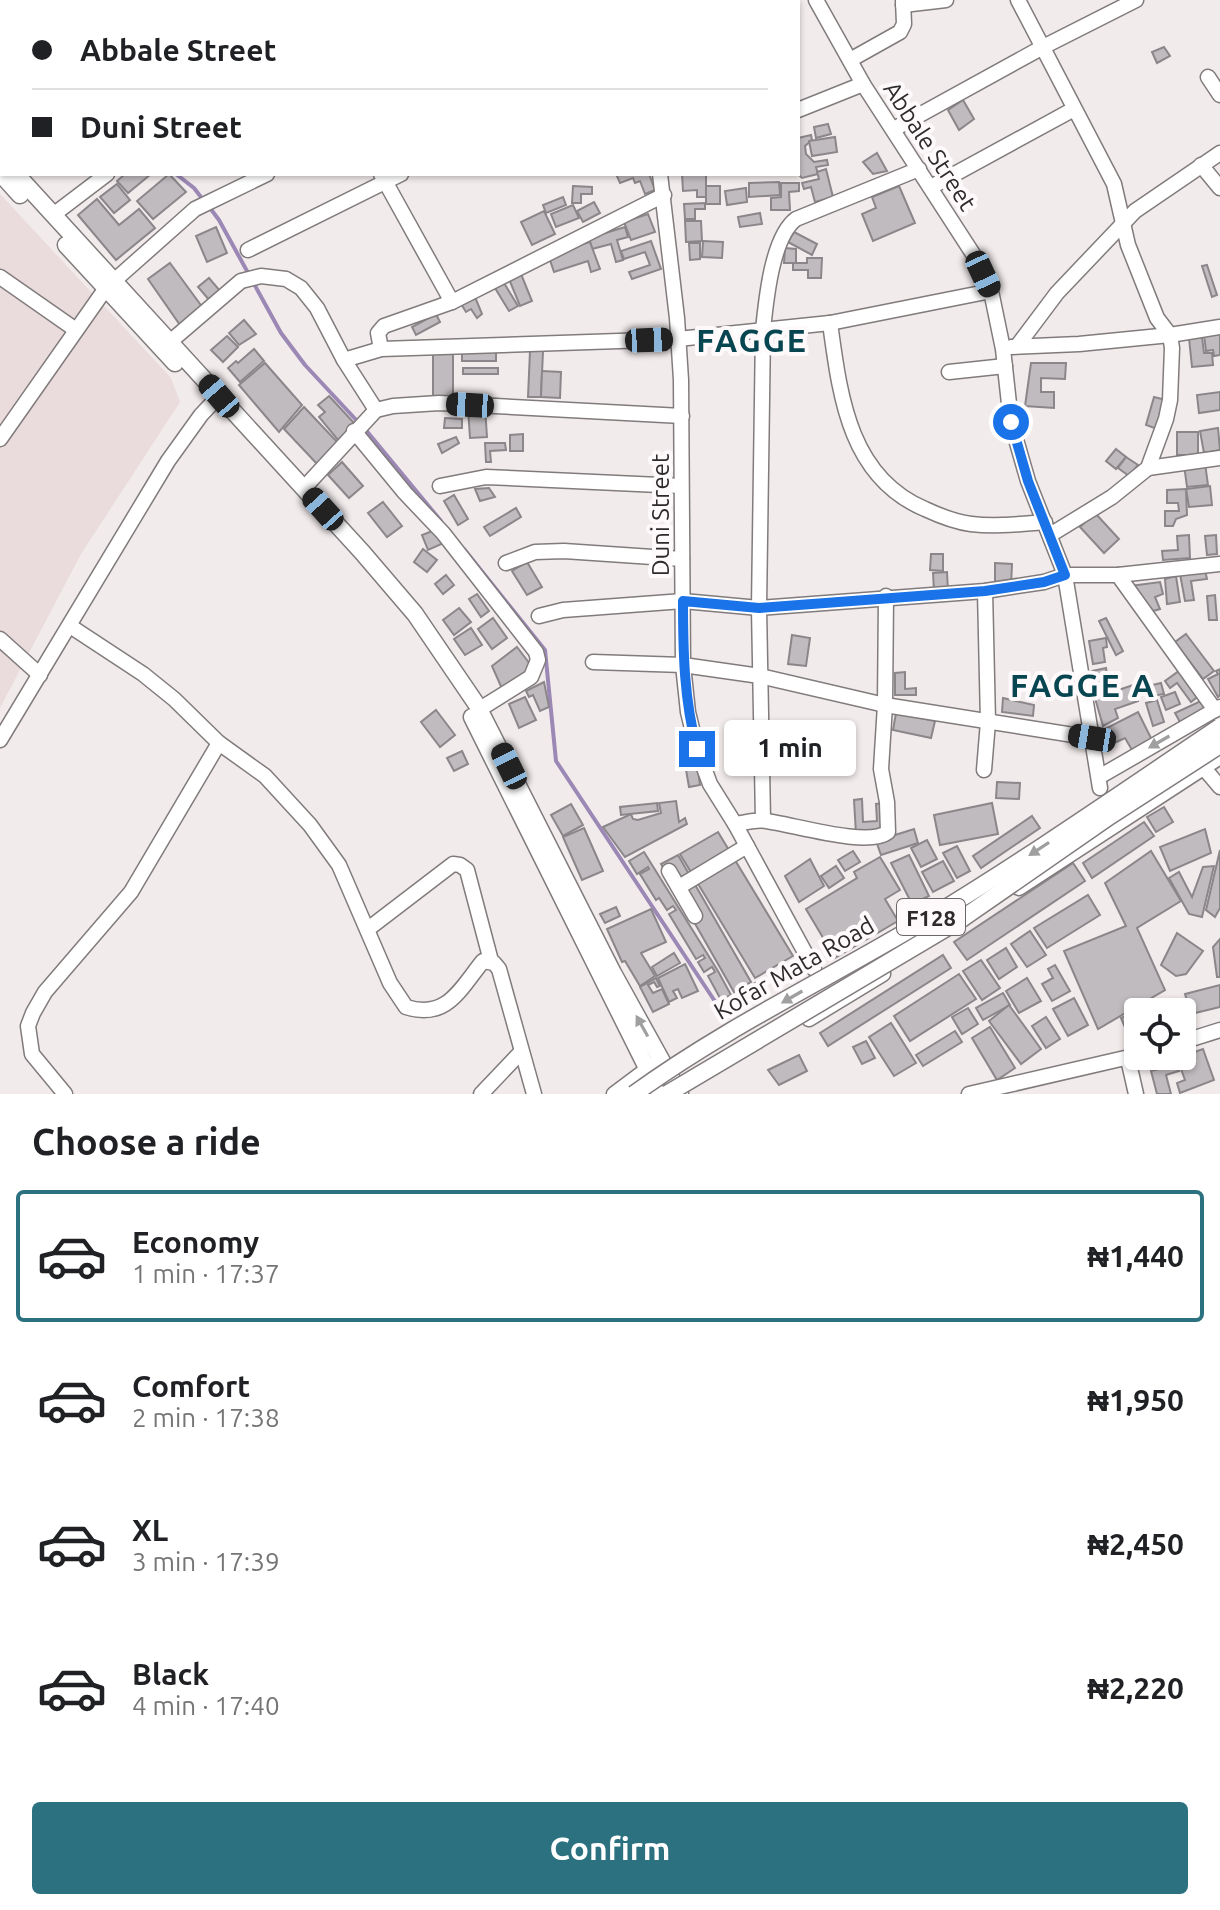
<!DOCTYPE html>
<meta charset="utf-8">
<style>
body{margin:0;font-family:Ubuntu,sans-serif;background:#f2f2f2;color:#202124;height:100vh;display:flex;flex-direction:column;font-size:30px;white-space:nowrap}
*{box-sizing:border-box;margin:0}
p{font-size:26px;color:#757577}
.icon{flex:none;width:44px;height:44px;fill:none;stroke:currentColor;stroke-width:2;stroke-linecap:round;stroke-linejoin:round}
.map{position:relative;height:1094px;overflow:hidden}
.panel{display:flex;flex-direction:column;background:#fff;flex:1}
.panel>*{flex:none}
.banner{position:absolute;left:0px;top:0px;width:800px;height:176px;box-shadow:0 2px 6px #0004;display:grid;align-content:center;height:176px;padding:0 32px;background:#fff}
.fabs{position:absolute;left:1124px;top:998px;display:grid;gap:16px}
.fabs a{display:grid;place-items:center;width:72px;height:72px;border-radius:8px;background:#fff;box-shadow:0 2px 6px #0004;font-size:40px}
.end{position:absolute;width:36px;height:36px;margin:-18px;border:10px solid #1a73e8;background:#fff;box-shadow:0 0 0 4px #fff}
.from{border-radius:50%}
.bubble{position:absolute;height:56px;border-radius:8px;background:#fff;box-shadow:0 2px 6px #0004;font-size:26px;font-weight:700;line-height:56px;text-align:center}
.car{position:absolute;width:24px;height:48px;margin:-24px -12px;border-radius:10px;box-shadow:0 0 6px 2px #0007;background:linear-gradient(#222 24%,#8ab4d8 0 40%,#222 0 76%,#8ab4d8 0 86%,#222 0)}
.banner b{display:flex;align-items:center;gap:28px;height:76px;font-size:30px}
.banner b+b{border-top:2px solid #e0e0e0}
.banner i{width:20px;height:20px;background:#202124}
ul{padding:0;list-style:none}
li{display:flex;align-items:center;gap:24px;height:132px;margin:0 16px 12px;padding:0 16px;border:4px solid transparent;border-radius:8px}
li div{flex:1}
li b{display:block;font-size:30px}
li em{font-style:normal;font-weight:700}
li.active{border-color:#2b717f}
li>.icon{width:72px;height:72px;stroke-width:1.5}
h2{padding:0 32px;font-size:36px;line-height:96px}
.action{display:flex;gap:16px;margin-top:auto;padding:16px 32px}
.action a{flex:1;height:92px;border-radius:8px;background:#2b717f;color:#fff;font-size:32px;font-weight:700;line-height:92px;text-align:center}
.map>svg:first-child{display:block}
.built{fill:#eadbdd}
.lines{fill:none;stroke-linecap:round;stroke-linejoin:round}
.stream{stroke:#9c88b5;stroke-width:4}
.building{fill:#c0bbbe;stroke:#8b868a;stroke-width:2}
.minor-casing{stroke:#817b7c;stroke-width:17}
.major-casing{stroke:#817b7c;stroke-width:19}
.minor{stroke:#fff;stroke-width:14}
.major{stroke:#fff;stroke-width:16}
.major-bridge-casing{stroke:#817b7c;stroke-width:19;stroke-linecap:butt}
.major-bridge{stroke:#fff;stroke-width:16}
.oneway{fill:#a09fa0}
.route{stroke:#1a73e8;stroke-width:10}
.labels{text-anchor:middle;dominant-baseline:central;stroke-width:8;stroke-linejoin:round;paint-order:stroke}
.shield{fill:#fef9fa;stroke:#6c6869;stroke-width:2}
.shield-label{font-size:22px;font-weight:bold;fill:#2d2a2b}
.street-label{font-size:24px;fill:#2d2a2b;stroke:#fef9fa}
.district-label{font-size:32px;font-weight:bold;letter-spacing:2px;fill:#074550;stroke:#fef9fa}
</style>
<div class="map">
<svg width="1220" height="1094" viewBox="0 0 1220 1094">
<rect width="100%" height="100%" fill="#f2ebec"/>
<!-- built -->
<polygon class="built" points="0,194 171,378 180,402 81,554 0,708"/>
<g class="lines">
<!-- stream -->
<g class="stream">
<polyline points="0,13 2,16"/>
<polyline points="176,174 194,188 204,201"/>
<polyline points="210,208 219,220 281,333 305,365 359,423"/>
<polyline points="365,429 441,521"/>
<polyline points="464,549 545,650 556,761 722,1012"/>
</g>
</g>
<!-- building -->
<g class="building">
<polygon points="1164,47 1170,56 1157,63 1152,52"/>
<polygon points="963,100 974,119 959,130 948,110"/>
<polygon points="828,124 831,134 816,138 814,127"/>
<polygon points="811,135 812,140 805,146 806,154 814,162 827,160 828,165 816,167 818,174 802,178 798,174 798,138"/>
<polygon points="835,137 837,152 812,156 809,141"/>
<polygon points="877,153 887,171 873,174 863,162"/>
<polygon points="826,169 833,197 815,202 811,187 804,189 802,183 819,179 817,172"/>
<polygon points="125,174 151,174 128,193 117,181"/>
<polygon points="169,174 186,192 153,219 137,201"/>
<polygon points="616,174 649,174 655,190 645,194 640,181 635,183 633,178 620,183"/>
<polygon points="682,174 706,174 706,197 697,197 697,190 683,191"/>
<polygon points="779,182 780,195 749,197 749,183"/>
<polygon points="781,183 799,183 799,191 789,192 790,210 771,210 771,198 781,197"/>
<polygon points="117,184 130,200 114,213 100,197"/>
<polygon points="573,186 592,187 592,194 581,194 581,203 572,203"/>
<rect x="706" y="186" width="14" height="18"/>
<polygon points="899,186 915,223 873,241 862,214 876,208 872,197"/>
<polygon points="746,188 747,202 727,205 725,191"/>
<polygon points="563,197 566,205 546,213 543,205"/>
<polygon points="97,199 119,225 139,209 155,228 116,260 78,215"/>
<polygon points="594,202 600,213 583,222 577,211"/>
<polygon points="705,203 705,209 695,209 695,219 685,219 684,204"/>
<polygon points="573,205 579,218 556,227 551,214"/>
<polygon points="544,211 555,234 532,245 521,222"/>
<polygon points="760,213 762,224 740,227 738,217"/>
<polygon points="648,214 655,232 631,240 624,222"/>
<polygon points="685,221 701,221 702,241 686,242"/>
<polygon points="216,227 227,253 207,262 196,236"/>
<polygon points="625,227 628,237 617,240 623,260 616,262 611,244 592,249 589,238"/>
<polygon points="794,232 817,244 812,255 788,242"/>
<polygon points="651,241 661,269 632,279 629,272 650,265 645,252 624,259 621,251"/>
<polygon points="703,241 723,242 722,258 702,257"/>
<polygon points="590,242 600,269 591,272 588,261 554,272 548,254"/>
<polygon points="689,243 700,243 700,259 690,260"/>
<polygon points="785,248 796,249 796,263 784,263"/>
<polygon points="807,258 822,258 821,278 808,278 808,270 793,270 793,263 807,263"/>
<polygon points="170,263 203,308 180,325 148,279"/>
<polygon points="1207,265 1217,295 1212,297 1202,266"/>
<polygon points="521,274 532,301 520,306 509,279"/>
<polygon points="209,278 221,292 210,301 198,287"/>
<polygon points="504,283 518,306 509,311 495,288"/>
<polygon points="475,297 482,314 477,318 471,309 466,312 461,304"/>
<polygon points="436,314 440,322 416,335 412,327"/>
<polygon points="244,320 256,334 239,345 229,333"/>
<polygon points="1220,333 1220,355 1214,356 1213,350 1206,351 1204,335"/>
<polygon points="227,336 238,347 223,362 211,350"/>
<polygon points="1202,337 1204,353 1212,353 1213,365 1192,367 1189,338"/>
<polygon points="254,349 264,361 240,382 228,368 236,361 238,363"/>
<polygon points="530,351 543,351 541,397 528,397"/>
<rect x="462" y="352" width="34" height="9"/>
<polygon points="453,353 453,396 433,397 433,354"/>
<polygon points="265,363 302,405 279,432 239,385"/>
<polygon points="1031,363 1066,363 1065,379 1041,378 1041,392 1054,392 1054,408 1025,406"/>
<rect x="463" y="368" width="35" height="6"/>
<polygon points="542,371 561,372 560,398 541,397"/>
<polygon points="1220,392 1220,410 1199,413 1197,395"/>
<polygon points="329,396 355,424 338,440 319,417 325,412 318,405"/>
<polygon points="1154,397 1166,400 1157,429 1146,425"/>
<polygon points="304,407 340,445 319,466 284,429"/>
<polygon points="485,407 487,437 470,438 468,408"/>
<polygon points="445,418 462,419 462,428 444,428"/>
<polygon points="1218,428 1220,450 1204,453 1200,431"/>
<rect x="1177" y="432" width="21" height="23"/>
<polygon points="523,434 523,451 510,451 510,435"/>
<polygon points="456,437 459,443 442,453 438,444"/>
<polygon points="485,443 505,443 506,450 490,451 491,462 486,462"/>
<polygon points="1116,449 1126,457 1116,469 1106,461"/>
<polygon points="1126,457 1138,465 1129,476 1118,468"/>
<polygon points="342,462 363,486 349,498 328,475"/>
<polygon points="1205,463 1208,485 1187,487 1184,465"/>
<polygon points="1210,486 1212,505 1189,507 1186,489"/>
<polygon points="489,488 495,497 480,501 475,489"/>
<polygon points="1186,489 1187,515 1176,519 1173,526 1165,526 1165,511 1179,511 1178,503 1167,503 1167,490"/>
<polygon points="454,495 468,519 458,525 444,501"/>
<polygon points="383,502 402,526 387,537 368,513"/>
<polygon points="516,508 521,517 490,536 484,527"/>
<polygon points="1095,513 1119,539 1104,553 1080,527"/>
<polygon points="440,528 446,542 428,550 422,535"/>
<polygon points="1189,535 1190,558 1163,560 1162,551 1178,550 1177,536"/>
<polygon points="1216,535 1217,554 1207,555 1205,536"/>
<polygon points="423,549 437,560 427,572 414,562"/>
<polygon points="931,554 943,554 943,571 930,570"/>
<polygon points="527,562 542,587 527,595 512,571"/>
<polygon points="995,563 1012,564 1011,586 995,585"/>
<polygon points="1205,570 1207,579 1191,581 1194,600 1185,601 1180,574"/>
<polygon points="947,572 948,591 934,591 933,573"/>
<polygon points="446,575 454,585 443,594 435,584"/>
<polygon points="1176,576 1180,602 1167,604 1165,579"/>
<polygon points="1160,582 1163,594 1155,597 1160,609 1153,611 1130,586"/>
<polygon points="477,594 489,611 481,617 469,599"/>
<polygon points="1215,595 1217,620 1209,620 1207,596"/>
<polygon points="459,608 471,622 454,635 443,620"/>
<polygon points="493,618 507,638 492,649 478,629"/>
<polygon points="1106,618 1123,651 1116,655 1099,621"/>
<polygon points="471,628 482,645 465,655 454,639"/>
<polygon points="1186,634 1214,671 1203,679 1175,642"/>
<polygon points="792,635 810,638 806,666 788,664"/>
<polygon points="1106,638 1107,647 1103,648 1105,662 1093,664 1089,641"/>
<polygon points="517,647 533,668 503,691 492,666"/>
<polygon points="1106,668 1109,689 1097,694 1092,671"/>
<polygon points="1183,668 1201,694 1191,702 1177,683 1170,688 1165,681"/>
<polygon points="1220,669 1220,695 1218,697 1208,679 1218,674 1216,671"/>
<polygon points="905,672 905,689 916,688 916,695 895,695 895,673"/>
<polygon points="544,682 549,707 540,711 533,695 529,697 526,691"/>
<polygon points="1161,683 1164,694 1146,697 1144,687"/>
<polygon points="1133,685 1138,701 1115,709 1118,718 1103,726 1095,698"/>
<polygon points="1175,692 1180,704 1166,710 1161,697"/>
<polygon points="525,697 536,720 519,728 509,704"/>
<polygon points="1003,698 1034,705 1033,716 1002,712"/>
<polygon points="1157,700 1164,722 1153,726 1146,703"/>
<polygon points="1203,700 1208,710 1181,724 1175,713"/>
<polygon points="436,710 455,735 440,747 421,722"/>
<polygon points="1138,712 1152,740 1132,750 1125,738 1110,745 1103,730"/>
<polygon points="896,713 935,721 931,738 893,730"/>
<polygon points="462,751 468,764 454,771 447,758"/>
<polygon points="697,763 700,785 689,787 685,764"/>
<polygon points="997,782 1020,783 1019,799 996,798"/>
<polygon points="862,799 863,822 877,821 876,804 884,803 886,832 856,834 854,800"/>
<polygon points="676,801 679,822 685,818 687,824 625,857 603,827 631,814 633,819 638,820 661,813 659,803"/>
<polygon points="657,803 658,811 621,815 620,807"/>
<polygon points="992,803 998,834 940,845 934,815"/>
<polygon points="571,804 583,825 563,836 551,815"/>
<polygon points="1164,807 1173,822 1156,832 1147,817"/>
<polygon points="1032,816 1040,828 981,868 973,856"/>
<polygon points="1144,822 1154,836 1092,878 1083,863"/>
<polygon points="584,828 603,871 582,880 563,837"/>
<polygon points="914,829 918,843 881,855 876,841"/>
<polygon points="1205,829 1211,853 1170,871 1160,847"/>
<polygon points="718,832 793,956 755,978 680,854"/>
<polygon points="927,840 937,859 921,867 911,848"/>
<polygon points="957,846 970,871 957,878 943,853"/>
<polygon points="1220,850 1220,908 1215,917 1206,910"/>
<polygon points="853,851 860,862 845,871 838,860"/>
<polygon points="1151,851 1181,901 1137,928 1165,990 1098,1029 1064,951 1126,926 1105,883"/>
<polygon points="644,852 718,971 731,995 721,1000 708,976 715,972 712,967 704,972 698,962 705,958 703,955 696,959 669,914 676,910 673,906 667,910 659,898 656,900 640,874 649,869 648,867 637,874 629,861"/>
<polygon points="678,855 751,982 734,992 661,864"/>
<polygon points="909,855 929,896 912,904 891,863"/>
<polygon points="880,857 900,890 885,899 898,921 835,958 806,909 857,878 854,872"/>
<polygon points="810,859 824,886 799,902 785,876"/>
<polygon points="943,861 954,881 933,892 922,872"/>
<polygon points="1073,863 1085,881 967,960 954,942"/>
<polygon points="836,866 844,878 829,888 821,876"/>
<polygon points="1214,866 1202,917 1189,914 1169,878 1179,872 1192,897 1203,867"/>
<polygon points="1088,895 1100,915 1047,948 1034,928"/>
<polygon points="616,907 620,916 605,923 600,914"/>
<polygon points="651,909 666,942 641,953 655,976 640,986 625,961 622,962 607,929"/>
<polygon points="1030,931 1046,955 1027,967 1011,944"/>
<polygon points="1177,933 1203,951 1186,974 1176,976 1161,965"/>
<polygon points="1220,939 1220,977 1217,977 1213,947"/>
<polygon points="1006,948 1017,967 999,979 987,960"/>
<polygon points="674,953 680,963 657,976 652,967"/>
<polygon points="943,955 951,968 828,1046 820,1033"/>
<polygon points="981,960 1000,988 982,1000 963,971"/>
<polygon points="685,964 698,991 682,998 678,989 673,991 677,998 669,1002 658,978"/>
<polygon points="1055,965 1070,991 1052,1001 1042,984 1053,978 1048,969"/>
<polygon points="959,974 976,999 910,1041 894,1016"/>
<polygon points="656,978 660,986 657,987 654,982 648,985 653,993 662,989 669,1004 653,1012 640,987"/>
<polygon points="1027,978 1041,1001 1019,1013 1006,991"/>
<polygon points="755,983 760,992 746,1001 740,991"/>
<polygon points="1220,985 1220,1007 1191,1014 1185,994"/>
<polygon points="1003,993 1010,1005 983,1020 976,1008"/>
<polygon points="1074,998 1088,1025 1068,1036 1053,1009"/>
<polygon points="1165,1000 1169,1012 1147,1012 1145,1007"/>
<polygon points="1009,1005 1041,1049 1021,1064 989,1021"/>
<polygon points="968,1008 978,1024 962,1034 952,1017"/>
<polygon points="1141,1010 1142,1012 1138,1012 1138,1036 1130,1039 1121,1018"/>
<polygon points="1046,1017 1060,1039 1046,1048 1032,1026"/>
<polygon points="891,1023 916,1063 894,1076 869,1037"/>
<polygon points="990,1027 1015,1068 997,1080 972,1038"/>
<polygon points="955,1031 962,1042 923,1066 916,1055"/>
<polygon points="866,1041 875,1058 862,1064 853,1047"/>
<polygon points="1203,1049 1214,1080 1180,1093 1177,1083 1185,1080 1177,1058"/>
<polygon points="799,1055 807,1071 779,1085 768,1070"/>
<polygon points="1174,1065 1179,1071 1166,1075 1171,1094 1157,1094 1151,1071"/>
</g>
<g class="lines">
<!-- minor casing -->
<g class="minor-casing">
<g id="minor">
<polyline points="292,0 293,2"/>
<polyline points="544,0 545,2"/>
<polyline points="816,0 863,84 975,257 991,291 1003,349 1011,422 1028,481 1065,575 1100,788"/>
<polyline points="1018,0 1114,184 1128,245 1157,318 1170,335 1172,348 1170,400 1166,419 1148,468 1112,497 1050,535"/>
<polyline points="106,2 110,0"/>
<polyline points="416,2 419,0"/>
<polyline points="613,2 617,0"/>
<polyline points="903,5 946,0"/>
<polyline points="0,52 2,51"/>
<polyline points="850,60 900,32 904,24 903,0"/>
<polyline points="1208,77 1220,95"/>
<polyline points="798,110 863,84"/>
<polyline points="894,129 1043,47 1136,0"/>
<polyline points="1201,165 1220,188"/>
<polyline points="381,174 452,302"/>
<polyline points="660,174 677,318 681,380 683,665 688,712 697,749 710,784 735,824 814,969"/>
<polyline points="931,187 1074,109"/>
<polyline points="53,215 107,174"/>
<polyline points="248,250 401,174"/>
<polyline points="0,277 76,330"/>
<path d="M830,323C840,396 849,477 925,509C940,516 955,522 971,524C996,527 1020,524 1045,522"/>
<polyline points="171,341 241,281 261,276 286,279 301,288 317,308 344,360 376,410"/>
<polyline points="1018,345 1057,293 1135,211 1220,153"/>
<polyline points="1011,347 1079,344 1170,335 1220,327"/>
<polyline points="381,349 378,333 384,326 452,302 664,195"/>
<polyline points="344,360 381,349 678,339 830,323 991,291"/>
<polyline points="949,372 1005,366"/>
<polyline points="354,431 405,493 443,533 536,652 538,660 531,677 480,709"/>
<polyline points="0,439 106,288 195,209 267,174"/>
<polyline points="1148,468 1220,458"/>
<polyline points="440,486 486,477 681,486"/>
<polyline points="304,488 376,410 393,406 439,403 682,416"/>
<polyline points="506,563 535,552 564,551 682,559"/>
<polyline points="1118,575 1215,710"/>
<polyline points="539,616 563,610 683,601 759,608 985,591 1044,582 1065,575 1118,575 1220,564"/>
<path d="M70,626L143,674L174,699L219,743L265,776L310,825L339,865L390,983L406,1007C447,1020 460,989 483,961L494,963L499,969L534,1094"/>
<polyline points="0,639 40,675"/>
<polyline points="593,662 683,665 760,676 885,705 1092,738"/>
<polyline points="0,740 168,461 201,415 219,396"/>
<polyline points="1203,767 1220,787"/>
<polyline points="984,770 988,722 985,591"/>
<polyline points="1099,777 1220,707"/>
<path d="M763,820L759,608L763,330C766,300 772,237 796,219L919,169"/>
<path d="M735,824C745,823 756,819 766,821C792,824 868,848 888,832L887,802L881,769L885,705L886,596"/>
<polyline points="669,871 695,916"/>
<polyline points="679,887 747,846"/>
<polyline points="1019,888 1220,757"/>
<polyline points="368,929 453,864 460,865 467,870 491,961"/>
<polyline points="809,1019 883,974"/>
<polyline points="1182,1042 1220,1030"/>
<polyline points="1128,1059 1136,1094"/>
<polyline points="65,1094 32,1054 28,1026 33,1013 45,992 131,892 219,743"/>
<polyline points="481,1094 521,1052"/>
<polyline points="614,1094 654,1064"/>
<polyline points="969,1094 1138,1055"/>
</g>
</g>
<!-- major casing -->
<g class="major-casing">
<g id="major">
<polyline points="0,157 2,159"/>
<polyline points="0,173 20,195"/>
<polyline points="16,174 362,552 415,614 477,705 613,973 680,1094"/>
<polyline points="66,245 175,363"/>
<polyline points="472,717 660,1094"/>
</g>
</g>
<!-- minor -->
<use href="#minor" class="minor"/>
<!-- major -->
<use href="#major" class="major"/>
<!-- major-bridge casing -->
<g class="major-bridge-casing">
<g id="major-bridge">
<path d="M634,1094C729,1025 836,975 936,914C1033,855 1126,790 1220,727"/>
<polyline points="667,1094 963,918 1110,816 1220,745"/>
</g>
</g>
<!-- major-bridge -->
<use href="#major-bridge" class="major-bridge"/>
</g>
<!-- one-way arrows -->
<defs><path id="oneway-solid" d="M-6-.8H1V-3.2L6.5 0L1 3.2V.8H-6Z" transform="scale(2)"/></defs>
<g class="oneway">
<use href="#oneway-solid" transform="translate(1159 742) rotate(150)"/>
<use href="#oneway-solid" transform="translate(1039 849) rotate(147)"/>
<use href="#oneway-solid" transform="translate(792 997) rotate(150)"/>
<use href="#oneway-solid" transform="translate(642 1026) rotate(-119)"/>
</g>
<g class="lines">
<!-- route -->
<path class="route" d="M697,749C684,700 683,652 683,601L759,608L985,591L1044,582L1065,575L1028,481L1011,422"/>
</g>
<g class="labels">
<!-- shield labels -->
<rect class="shield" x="897" y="899" width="68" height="36" rx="6"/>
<g class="shield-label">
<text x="931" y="917">F128</text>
</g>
<!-- street labels -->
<g class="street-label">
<text transform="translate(930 146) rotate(57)">Abbale Street</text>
<text transform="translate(660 515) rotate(-90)">Duni Street</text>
<text transform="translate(794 968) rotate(-30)">Kofar Mata Road</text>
</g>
<!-- district labels -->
<g class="district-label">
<text x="752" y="340">FAGGE</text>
<text x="1083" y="685">FAGGE A</text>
</g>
</g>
</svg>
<div class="fabs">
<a><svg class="icon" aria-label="locate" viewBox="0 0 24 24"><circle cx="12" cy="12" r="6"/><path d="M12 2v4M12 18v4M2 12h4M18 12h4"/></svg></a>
</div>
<i class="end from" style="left:1011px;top:422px"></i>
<i class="end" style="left:697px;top:749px"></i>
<div class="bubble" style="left:724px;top:720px;width:132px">1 min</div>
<i class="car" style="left:983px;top:274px;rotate:155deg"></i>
<i class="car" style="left:649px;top:340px;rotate:88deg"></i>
<i class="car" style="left:219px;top:396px;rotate:319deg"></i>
<i class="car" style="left:470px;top:405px;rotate:273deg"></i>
<i class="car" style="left:323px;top:509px;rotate:318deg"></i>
<i class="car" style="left:1092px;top:738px;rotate:279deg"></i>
<i class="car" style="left:509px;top:766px;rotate:334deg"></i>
<div class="banner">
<b><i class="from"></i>Abbale Street</b>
<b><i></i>Duni Street</b>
</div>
</div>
<section class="panel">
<h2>Choose a ride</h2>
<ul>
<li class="active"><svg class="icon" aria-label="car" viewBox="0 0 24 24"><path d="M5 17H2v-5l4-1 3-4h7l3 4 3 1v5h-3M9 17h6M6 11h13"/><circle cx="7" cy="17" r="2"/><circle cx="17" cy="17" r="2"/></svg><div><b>Economy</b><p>1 min · 17:37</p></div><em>₦1,440</em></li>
<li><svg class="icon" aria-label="car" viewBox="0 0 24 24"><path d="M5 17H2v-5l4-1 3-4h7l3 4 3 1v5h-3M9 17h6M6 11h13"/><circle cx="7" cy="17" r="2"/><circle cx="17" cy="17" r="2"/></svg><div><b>Comfort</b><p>2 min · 17:38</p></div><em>₦1,950</em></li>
<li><svg class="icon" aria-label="car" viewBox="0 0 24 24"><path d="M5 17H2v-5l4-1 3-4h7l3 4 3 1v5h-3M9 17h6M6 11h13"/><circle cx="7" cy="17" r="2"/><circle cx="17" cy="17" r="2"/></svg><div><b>XL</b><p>3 min · 17:39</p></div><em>₦2,450</em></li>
<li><svg class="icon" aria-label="car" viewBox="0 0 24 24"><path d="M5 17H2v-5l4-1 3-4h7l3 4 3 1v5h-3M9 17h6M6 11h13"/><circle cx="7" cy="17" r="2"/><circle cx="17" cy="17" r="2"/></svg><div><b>Black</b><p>4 min · 17:40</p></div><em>₦2,220</em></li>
</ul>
<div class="action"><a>Confirm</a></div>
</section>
